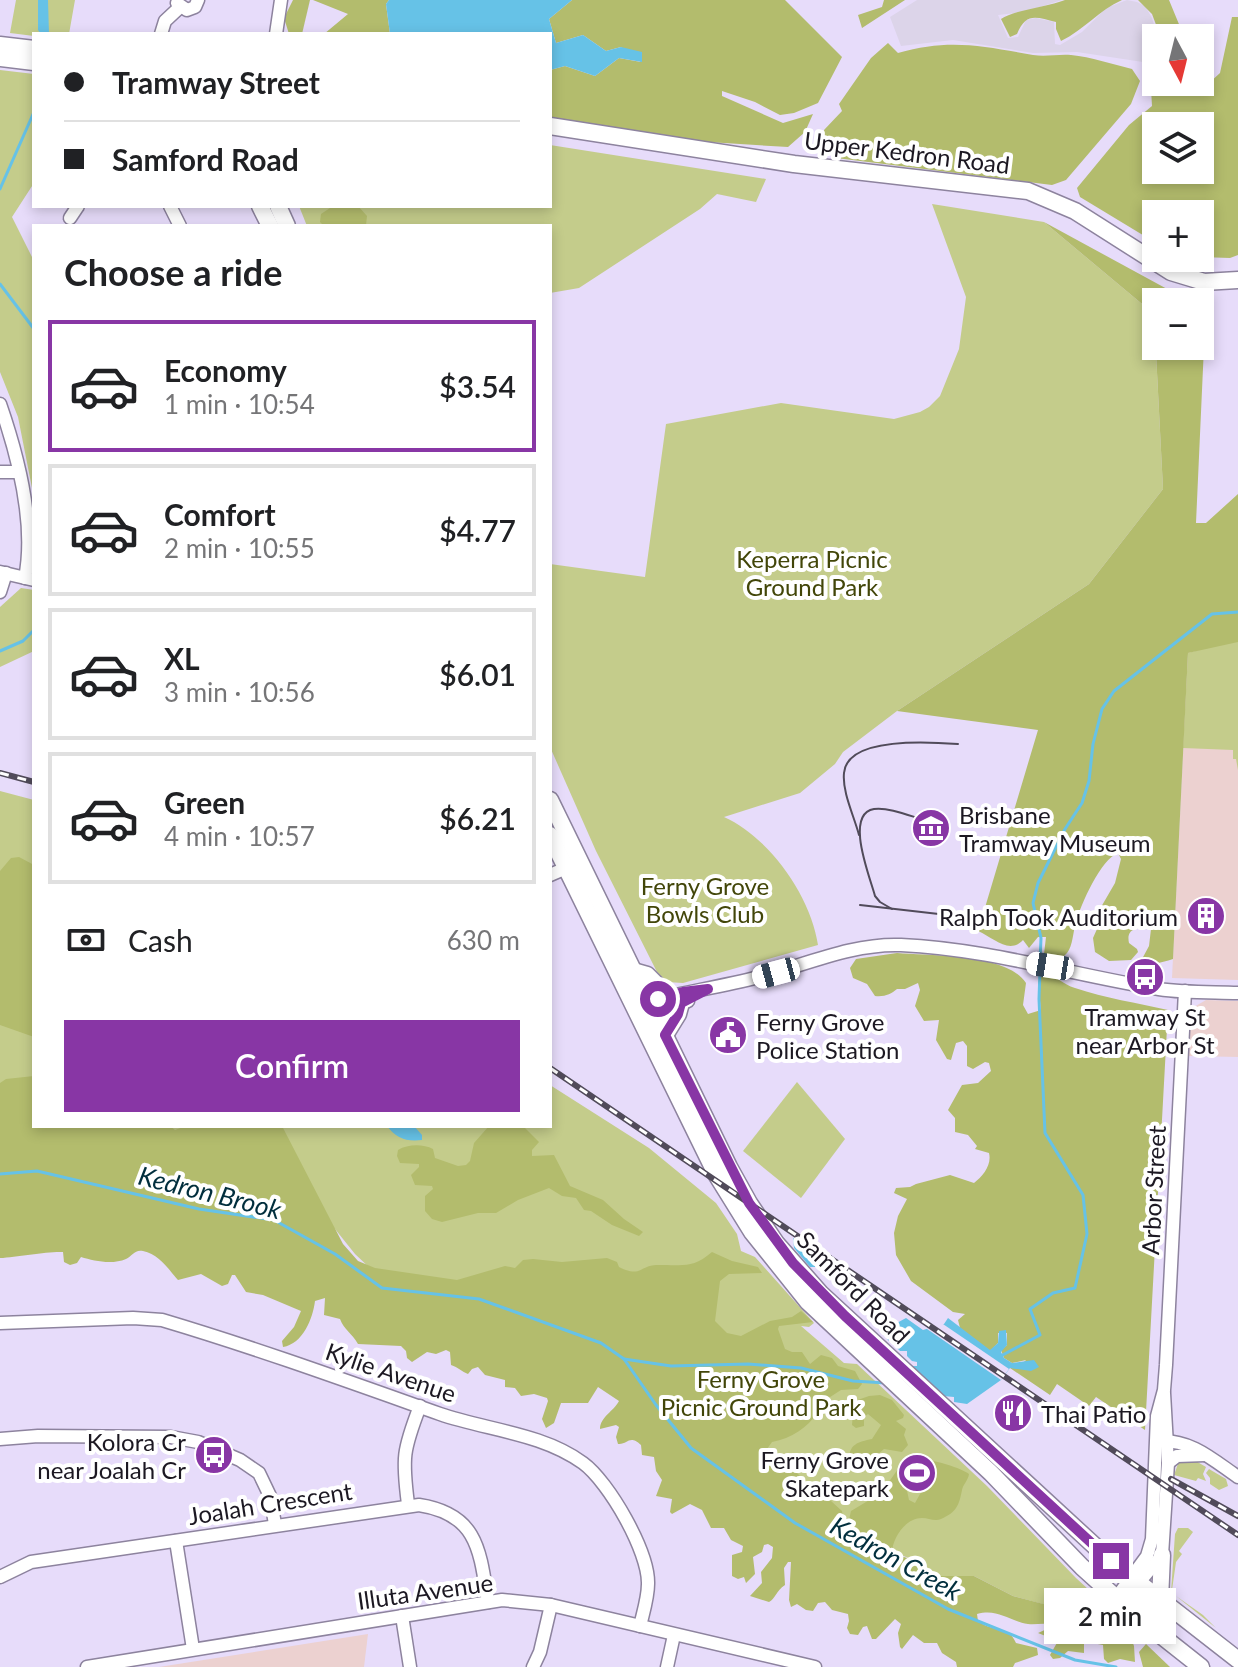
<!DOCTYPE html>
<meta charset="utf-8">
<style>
body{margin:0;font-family:Lato,sans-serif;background:#f6f6f6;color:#202124;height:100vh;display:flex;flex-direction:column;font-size:30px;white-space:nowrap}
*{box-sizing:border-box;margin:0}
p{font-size:26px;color:#757577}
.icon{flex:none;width:44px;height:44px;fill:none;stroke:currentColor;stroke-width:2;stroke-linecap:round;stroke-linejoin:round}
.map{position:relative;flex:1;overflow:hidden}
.drawer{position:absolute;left:32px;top:224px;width:520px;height:904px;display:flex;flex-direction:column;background:#fff;border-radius:0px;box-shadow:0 4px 12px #0003}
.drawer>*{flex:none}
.hud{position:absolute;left:32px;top:32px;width:520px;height:176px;border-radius:0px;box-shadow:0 4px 12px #0003;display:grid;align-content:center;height:176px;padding:0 32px;background:#fff}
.needle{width:52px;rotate:173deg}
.tools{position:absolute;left:1142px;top:24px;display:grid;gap:16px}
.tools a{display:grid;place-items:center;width:72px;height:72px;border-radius:0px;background:#fff;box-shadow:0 4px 12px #0003;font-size:40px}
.end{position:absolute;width:36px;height:36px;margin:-18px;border:10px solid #8836a5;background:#fff;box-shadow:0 0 0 4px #fff}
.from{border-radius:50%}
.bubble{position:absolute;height:56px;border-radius:0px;background:#fff;box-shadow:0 4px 12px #0003;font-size:26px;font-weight:600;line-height:56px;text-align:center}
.car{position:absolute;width:24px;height:48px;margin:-24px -12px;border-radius:10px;box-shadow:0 0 6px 2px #0007;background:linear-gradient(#fff 24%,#345 0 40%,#fff 0 76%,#345 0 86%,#fff 0)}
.hud b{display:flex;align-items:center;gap:28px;height:76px;font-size:30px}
.hud b+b{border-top:2px solid #e0e0e0}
.hud i{width:20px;height:20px;background:#202124}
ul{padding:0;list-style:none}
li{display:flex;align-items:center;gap:24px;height:132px;margin:0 16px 12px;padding:0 16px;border:4px solid #e0e0e0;border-radius:0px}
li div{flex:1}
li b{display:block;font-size:30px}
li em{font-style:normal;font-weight:600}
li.on{border-color:#8836a5}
li>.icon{width:72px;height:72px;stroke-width:1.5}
h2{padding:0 32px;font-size:36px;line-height:96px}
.pay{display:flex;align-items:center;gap:20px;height:88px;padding:0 32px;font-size:30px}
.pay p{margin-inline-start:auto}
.button{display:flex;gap:16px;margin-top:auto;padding:16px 32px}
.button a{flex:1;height:92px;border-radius:0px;background:#8836a5;color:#fff;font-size:32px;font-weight:600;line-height:92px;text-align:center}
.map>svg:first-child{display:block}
.industrial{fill:#dcd4e9}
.education{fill:#ecd1d0}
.green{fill:#c4cc8b}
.forest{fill:#b3bc6d;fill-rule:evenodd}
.water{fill:#66c2e7}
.pier{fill:#e7dcfa}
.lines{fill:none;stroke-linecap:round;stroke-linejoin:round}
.stream{stroke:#66c2e7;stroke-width:3}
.minor-casing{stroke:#8d839e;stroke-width:15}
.major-casing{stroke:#8d839e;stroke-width:19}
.minor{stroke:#fff;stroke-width:12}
.major{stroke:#fff;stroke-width:16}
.tram{stroke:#514b5a;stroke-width:2}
.rail-casing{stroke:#514b5a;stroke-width:6}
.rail{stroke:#fff;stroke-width:3;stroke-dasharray:9;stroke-linecap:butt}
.route{stroke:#8836a5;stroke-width:10}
.labels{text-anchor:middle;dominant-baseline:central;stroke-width:8;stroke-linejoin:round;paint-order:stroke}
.street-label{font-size:24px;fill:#1c1822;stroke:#fff}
.park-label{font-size:24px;fill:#424609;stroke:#fff}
.poi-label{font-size:24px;fill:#1c1822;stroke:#fff;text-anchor:start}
.water-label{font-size:26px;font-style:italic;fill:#012e3d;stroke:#fff}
</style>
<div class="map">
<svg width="1238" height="1667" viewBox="0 0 1238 1667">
<rect width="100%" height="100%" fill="#e7dcfa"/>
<!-- industrial -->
<polygon class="industrial" points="917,0 1062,0 1024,12 998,15 1008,38 1018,37 1026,20 1036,18 1054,22 1055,44 1060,45 1082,32 1106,8 1127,0 1137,2 1145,6 1152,18 1158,38 1156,38 1156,64 1077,52 1033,53 953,40 901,46 890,17"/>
<!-- education -->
<g class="education">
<polygon points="1238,559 1238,980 1172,978 1188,653"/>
<polygon points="1206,1000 1238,1001 1238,1057 1189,1056 1191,1012 1194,1007"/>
<polygon points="368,1634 364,1667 159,1667"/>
</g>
<!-- green -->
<g class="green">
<polygon points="16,0 75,0 69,34 34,34 34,36 10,33"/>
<polygon points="0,70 34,74 34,183 12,217 34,261 34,498 18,417 0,372"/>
<polygon points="550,145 766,179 756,202 717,194 700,209 579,288 550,293 550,226 307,226 299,206 550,206"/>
<path d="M932,204L1044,222L1154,314L1163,489L1089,584L897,711L843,752L835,764L800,793L724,817C769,837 811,896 818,945L683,983L667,982L657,972L596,851L550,747V564L645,577L666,424L781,403L894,419L920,412L929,407L940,396L959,349L966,297Z"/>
<polygon points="21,588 34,590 34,651 0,667 0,607"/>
<polygon points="1228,642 1238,642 1238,770 1236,759 1233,759 1233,750 1183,748 1188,653"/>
<polygon points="0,791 34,800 34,1126 550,1126 550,1085 649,1148 716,1203 737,1234 741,1251 755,1257 814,1323 809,1327 801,1326 844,1363 857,1364 987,1486 1076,1578 1126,1624 1123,1626 1013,1596 974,1576 938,1576 913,1560 899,1554 872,1554 454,1289 373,1271 355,1254 315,1204 0,1155"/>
<polygon points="797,1082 845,1139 801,1198 743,1151"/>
<polygon points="1194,1460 1206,1467 1203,1474 1206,1481 1198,1478 1196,1481 1174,1475 1179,1461"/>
<polygon points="1209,1469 1226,1479 1228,1486 1219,1490 1210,1484 1210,1478 1206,1473"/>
<polygon points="1178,1528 1188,1528 1193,1532 1179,1551 1182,1554 1176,1562 1172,1590 1176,1594 1176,1596 1203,1615 1216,1628 1171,1592 1175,1534"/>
</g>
<!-- forest -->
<g class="forest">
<polygon points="293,0 310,0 302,34 289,34 284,18"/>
<polygon points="313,0 389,0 386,4 390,34 324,34 348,14"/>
<polygon points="572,0 785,0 842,57 818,103 794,113 780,115 755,102 722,91 722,96 783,123 813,114 805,132 788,147 708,142 550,117 550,70 565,66 595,76 619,58 641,62 621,47 606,51 583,35 556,43 549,19"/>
<polygon points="884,0 905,0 862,28 858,15 882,7"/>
<path d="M1065,0H1122C1099,10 1084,30 1061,41L1056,29V22C1036,17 1026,12 1017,34L1010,37L1001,19C1014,10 1047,7 1065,0Z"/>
<polygon points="1138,0 1169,0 1183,34 1174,38 1161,38 1152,14"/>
<path d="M1232,17H1238V255L1230,258L1200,257V214H1156V243L1080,197L1077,188L1129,125L1152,106L1151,89L1156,75V82H1170V96L1208,84L1220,73ZM1156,126H1200V170H1156Z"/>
<path d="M888,43L898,53C949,38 983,46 1033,55C1046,57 1058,54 1071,55C1091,57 1112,64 1132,69L1140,81L1131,104L1066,180L1052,185L836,158L825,152L824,130L842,111L839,104L871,58Z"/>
<polygon points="333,206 358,206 367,216 366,225 324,226 320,222 321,214"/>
<path d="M1044,222L1191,302H1156V346H1200V310L1205,324L1196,523H1206L1238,494V642L1188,653L1173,959C1163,962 1150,967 1142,959L1149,946L1151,929L1148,926C1136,928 1126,929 1129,943L1137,949L1138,952L1131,960L1109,961L1095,952L1093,938L1097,929V914L1115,883L1121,859L1118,853C1101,859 1081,904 1076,922C1073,931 1073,946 1067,953C1061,961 1051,958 1044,954L1046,937H1038L1029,948L1023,940C1009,955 994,938 978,931L1038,730L897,711L1089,584L1163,489L1154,314Z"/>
<polygon points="19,857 34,865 34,1037 0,1025 0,871 11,858"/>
<path d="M897,953C930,956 1007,953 1026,983L1023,1005L1028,1014L1041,1010L1038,982L1041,976C1056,973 1061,984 1075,988C1105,998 1137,1003 1168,1010L1145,1430L1096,1397L1089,1406L1057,1384L1050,1395L1010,1368H1018L1026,1360L1012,1363L1004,1358L1001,1350L1007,1345V1333H998V1343L990,1351L960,1328L958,1320L965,1314L953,1312L911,1281L896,1255L894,1233L898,1216L907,1199L894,1193L896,1188L910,1187L916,1184L950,1175L974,1183C983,1176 992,1165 989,1153L975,1149L977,1146L968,1135L955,1132V1118L948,1110L962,1085L978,1083L991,1071L989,1063L985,1062L973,1069L967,1066V1046L963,1041L956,1043L951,1060L947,1059L936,1040L939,1020L924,1021L915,1006L920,990L918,983L905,989H897C891,994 885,997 875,996L867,984L853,978L850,968L856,959Z"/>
<path d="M34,1076V1126H170L175,1130L186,1126H282L343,1244L358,1261L375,1268L457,1280L505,1266L515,1268L523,1260L533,1259L562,1262L607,1258L617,1262L619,1267C641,1278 639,1266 656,1265C681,1264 691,1270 712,1252L732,1261L758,1267L762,1273L729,1274L720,1281L715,1321L727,1333L741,1336L770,1321L792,1317L801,1311L813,1322L779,1326L778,1329L785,1349L792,1352H802L810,1364L821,1355L832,1358L838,1366L855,1371L862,1384L858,1389L841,1390L827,1399L831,1408L829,1411L818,1412C807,1428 792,1438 772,1442L767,1449L779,1464L793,1469L801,1477L806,1494L810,1493L817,1485H828L834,1488L831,1501L842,1511C845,1528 835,1531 855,1542L858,1541V1534L848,1524L851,1511L881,1493L898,1469L903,1472L909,1500L915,1503L924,1487L921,1463L924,1460C935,1460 961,1468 969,1474C968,1481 963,1484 962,1490C959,1505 957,1512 941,1519C934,1522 929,1518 922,1518C905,1518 892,1539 892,1553L913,1560L938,1576H974L1013,1596L1123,1625L1126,1624L1134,1646L1135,1662L1120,1659L1108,1663L1104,1659L1103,1645L1087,1642L1084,1643V1653L1068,1651L1060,1658L1053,1659L1050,1655L1058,1641L1038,1633L1049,1628L1048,1624C1041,1623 1035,1625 1028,1624C1009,1621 998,1608 977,1614L978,1621C992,1633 1008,1624 1016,1643L1037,1648L1038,1655L1015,1663L1013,1667H957L956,1662L942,1653L937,1643H924L913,1635L902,1649L900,1647L898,1633L901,1624L895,1619L876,1639H872L867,1626L863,1627L858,1635L850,1634L847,1628L849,1621L848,1614L832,1610L825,1602L818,1603L813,1611L806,1610L797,1604L791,1607L789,1600L791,1562H788L784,1568L785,1585C776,1591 775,1599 769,1602L750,1596L762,1583L761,1572L772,1558L773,1547L768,1544L764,1545L762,1552L753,1557L755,1574L746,1583L744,1577L738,1579L732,1576V1555L742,1552L743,1546L731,1540L724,1528H711L702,1510L690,1504L672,1514L670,1512L672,1499L656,1496L662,1480L656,1471L654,1457L642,1455L641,1445C629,1434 628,1445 618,1444L616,1437L619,1427L616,1425L600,1429C600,1417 614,1411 619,1401L598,1387L588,1403H561L554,1423L546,1428L542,1419L548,1401L547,1398L534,1394L521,1396L515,1388L505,1387V1380L485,1375L478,1367L472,1369L468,1374C462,1372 458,1367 451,1365L450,1352L446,1350L436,1354L427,1352L412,1362L407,1358L406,1351L401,1346L358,1344C352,1333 344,1330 340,1319L324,1315L325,1298L315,1301C313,1318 303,1344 283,1347L282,1341L294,1327L301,1311L263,1295L246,1292L235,1275H232L228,1284L222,1286L201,1274L178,1280C169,1270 159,1254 143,1251C135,1249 132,1256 126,1259C112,1265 94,1261 81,1257L77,1263L70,1265L64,1262L63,1252C49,1251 17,1257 0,1258V1083L6,1079Z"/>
<path d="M489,1126H523L539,1142L532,1150V1156L554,1155L570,1186L603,1200L624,1219L643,1232L639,1236L612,1225L591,1211L584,1210L576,1198L562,1196L549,1188L518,1200L496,1213H478L442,1222L432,1219L425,1211V1196L433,1189L432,1186L415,1185L411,1175L419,1167V1164L400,1163L397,1156L398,1150C408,1144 423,1144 433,1149L435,1158L458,1166L466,1165L470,1161L474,1143Z"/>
<path d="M880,1395L892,1400L904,1415L903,1418L896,1421L906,1429L904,1435L908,1445L902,1452L884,1449L864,1466H853L849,1460C849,1444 858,1442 872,1439L881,1425L868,1414L864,1417V1426L856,1428L852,1425L853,1412L850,1410L841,1412L838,1407L869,1396Z"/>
<polygon points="1146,1644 1170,1667 1143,1667 1139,1652"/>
</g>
<!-- water -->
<g class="water">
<polygon points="38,0 48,0 49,34 41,34 38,30"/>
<polygon points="389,0 572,0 549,19 556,43 583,35 606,51 621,47 642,52 642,62 619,58 595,76 565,66 550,70 550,34 390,34 386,4"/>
<path d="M387,1126H414L422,1135V1140C406,1142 396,1138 387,1126Z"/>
<polygon points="793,1238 824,1259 822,1267 810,1267 794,1248"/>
<polygon points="906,1318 923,1330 944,1324 948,1318 990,1350 998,1343 999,1331 1006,1330 1007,1345 1001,1352 1004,1358 1012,1363 1034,1360 1039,1367 1031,1371 1010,1368 1001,1380 967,1404 954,1402 954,1397 943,1396 910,1366 917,1366 917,1362 912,1361 907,1356 907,1351 900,1351 896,1347 896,1341 889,1341 884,1335 884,1330"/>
</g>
<!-- pier -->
<polygon class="pier" points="940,1322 1009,1369 1001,1380 927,1329 931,1324"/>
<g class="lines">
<!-- stream -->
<g class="stream">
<polyline points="0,189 34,112"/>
<polyline points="0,284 34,329"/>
<polyline points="0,651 23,641 34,630"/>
<polyline points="1040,962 1041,938 1033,903 1038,883 1065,829 1082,803 1089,781 1093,744 1102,709 1114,691 1212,614 1238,612"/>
<polyline points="0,1174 37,1171 199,1209 274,1220 335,1254 382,1288 479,1299 601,1343 624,1359 656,1405 691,1448 795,1523 948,1609 1075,1660 1116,1667"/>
<polyline points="999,1357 1040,1335 1030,1309 1053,1293 1075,1288 1087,1234 1083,1195 1045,1133 1039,999 1040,970"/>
<polyline points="624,1359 671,1366 748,1364 801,1368 853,1381 886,1383"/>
</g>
<!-- minor casing -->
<g class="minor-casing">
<g id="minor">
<polyline points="177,3 187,10 195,7 198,0"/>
<polyline points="161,34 165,21 180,7"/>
<polyline points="276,34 281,0"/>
<polyline points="170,206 180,226"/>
<polyline points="70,218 78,206"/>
<path d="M0,404C18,456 36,523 25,578"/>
<polyline points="0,472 18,472"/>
<polyline points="0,572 34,580"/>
<polyline points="0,592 6,573"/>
<polyline points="550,875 573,865"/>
<path d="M641,1003C680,993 720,987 759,977C805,965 853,943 901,945C989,949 1073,975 1159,989C1185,993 1212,992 1238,993"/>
<polyline points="648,1013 688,1001"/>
<path d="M0,1323L133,1318L162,1320C256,1348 347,1381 440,1414C486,1430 542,1433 583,1463C609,1482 649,1552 648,1584C648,1598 643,1613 640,1626"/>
<polyline points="0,1439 38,1436 171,1437 198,1442 240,1460 259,1473 270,1496 275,1524"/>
<path d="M1160,1441C1192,1440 1213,1460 1238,1477"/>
<polyline points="1168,1463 1177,1456 1205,1455"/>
<path d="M408,1504C402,1458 403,1450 420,1406"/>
<polyline points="176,1541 193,1649"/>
<path d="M0,1577L31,1562L419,1505C478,1514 480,1551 488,1602"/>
<polyline points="1116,1598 1147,1556 1152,1539 1157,1416 1164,1390 1166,1365 1185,991"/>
<polyline points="1122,1603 1162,1555 1168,1463 1164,1393"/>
<polyline points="402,1616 410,1667"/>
<polyline points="87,1667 502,1600 551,1605 815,1667"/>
<polyline points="533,1667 540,1652 551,1605"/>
<polyline points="667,1667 674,1635"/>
</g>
</g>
<!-- major casing -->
<g class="major-casing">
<g id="major">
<polyline points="0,45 34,49"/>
<polyline points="0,58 34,62"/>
<polyline points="550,126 794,164 1028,191 1075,211 1171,272 1204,282 1238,280"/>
<polyline points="260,206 270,226"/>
<polyline points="278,206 287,226"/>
<polyline points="550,800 729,1167 749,1203 776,1243 821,1294 1111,1561 1238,1660"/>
<polyline points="550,835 716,1174 752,1232 808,1302 991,1473 1082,1567 1134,1614 1201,1667"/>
<polyline points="633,971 647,975 668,996"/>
<polyline points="665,1035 678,1014 681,1003"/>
<polyline points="1160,1600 1162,1555"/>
</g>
</g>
<!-- minor -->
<use href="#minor" class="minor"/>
<!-- major -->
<use href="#major" class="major"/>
<!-- tram -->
<g class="tram">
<path d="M859,835C854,816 842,792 844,773C847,736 932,742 958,744"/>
<polyline points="860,905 965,917"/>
<path d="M892,909L880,902L875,896C870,877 844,814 874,809C889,807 910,816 924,820"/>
</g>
<!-- rail casing -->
<g class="rail-casing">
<g id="rail">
<polyline points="0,773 34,782"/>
<polyline points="550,1068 1238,1535"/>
<polyline points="1171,1479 1238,1516"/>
</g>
</g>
<!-- rail -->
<use href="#rail" class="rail"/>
</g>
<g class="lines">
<!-- route -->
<polyline class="route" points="658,999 683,992 708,989 681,1003 678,1014 665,1035 749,1203 793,1263 845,1316 1111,1561"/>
</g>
<!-- icons -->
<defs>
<g id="museum-disc" transform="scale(2)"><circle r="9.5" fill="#8836a5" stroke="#fff"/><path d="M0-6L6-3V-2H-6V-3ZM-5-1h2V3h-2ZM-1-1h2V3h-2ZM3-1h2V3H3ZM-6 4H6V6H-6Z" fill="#fff"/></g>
<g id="building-disc" transform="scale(2)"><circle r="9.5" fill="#8836a5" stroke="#fff"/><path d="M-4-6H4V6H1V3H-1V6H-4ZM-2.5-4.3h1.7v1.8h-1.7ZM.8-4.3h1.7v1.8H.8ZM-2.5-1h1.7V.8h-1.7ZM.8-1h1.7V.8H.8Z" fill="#fff"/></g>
<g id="bus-disc" transform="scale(2)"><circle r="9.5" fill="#8836a5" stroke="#fff"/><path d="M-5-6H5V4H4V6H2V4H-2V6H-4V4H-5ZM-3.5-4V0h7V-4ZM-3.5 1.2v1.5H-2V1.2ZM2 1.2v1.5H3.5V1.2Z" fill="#fff"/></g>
<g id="civic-disc" transform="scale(2)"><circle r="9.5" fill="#8836a5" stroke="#fff"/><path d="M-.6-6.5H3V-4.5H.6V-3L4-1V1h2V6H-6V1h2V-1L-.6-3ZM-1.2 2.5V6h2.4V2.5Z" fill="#fff"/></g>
<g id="restaurant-disc" transform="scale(2)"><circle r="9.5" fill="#8836a5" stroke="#fff"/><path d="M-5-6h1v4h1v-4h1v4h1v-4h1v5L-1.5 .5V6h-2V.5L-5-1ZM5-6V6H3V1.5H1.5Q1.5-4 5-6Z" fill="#fff"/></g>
<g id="stadium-disc" transform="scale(2)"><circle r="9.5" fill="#8836a5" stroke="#fff"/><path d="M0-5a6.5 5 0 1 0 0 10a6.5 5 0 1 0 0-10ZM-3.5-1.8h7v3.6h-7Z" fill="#fff"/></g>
</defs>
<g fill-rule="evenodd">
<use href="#museum-disc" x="931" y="828"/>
<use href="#building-disc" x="1206" y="916"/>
<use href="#bus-disc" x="1145" y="977"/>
<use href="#civic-disc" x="728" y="1035"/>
<use href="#restaurant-disc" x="1013" y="1413"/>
<use href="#bus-disc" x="214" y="1455"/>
<use href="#stadium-disc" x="917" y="1473"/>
</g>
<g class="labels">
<!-- street labels -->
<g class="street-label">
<text transform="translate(907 152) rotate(7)">Upper Kedron Road</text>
<text transform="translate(1153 1190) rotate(-87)">Arbor Street</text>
<text transform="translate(854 1287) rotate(45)">Samford Road</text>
<text transform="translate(391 1372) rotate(19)">Kylie Avenue</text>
<text transform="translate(270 1503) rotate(-9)">Joalah Crescent</text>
<text transform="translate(425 1591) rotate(-8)">Illuta Avenue</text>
</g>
<!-- park labels -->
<g class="park-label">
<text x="812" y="558">Keperra Picnic<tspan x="812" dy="28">Ground Park</tspan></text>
<text x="705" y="885">Ferny Grove<tspan x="705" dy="28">Bowls Club</tspan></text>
<text x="761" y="1378">Ferny Grove<tspan x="761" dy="28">Picnic Ground Park</tspan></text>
</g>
<!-- poi labels -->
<g class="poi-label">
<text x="959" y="814">Brisbane<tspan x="959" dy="28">Tramway Museum</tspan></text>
<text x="1178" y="916" text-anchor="end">Ralph Took Auditorium</text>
<text x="1145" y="1016" text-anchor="middle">Tramway St<tspan x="1145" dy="28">near Arbor St</tspan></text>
<text x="756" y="1021">Ferny Grove<tspan x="756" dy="28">Police Station</tspan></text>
<text x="1041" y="1413">Thai Patio</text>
<text x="186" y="1441" text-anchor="end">Kolora Cr<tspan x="186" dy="28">near Joalah Cr</tspan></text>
<text x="889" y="1459" text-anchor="end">Ferny Grove<tspan x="889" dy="28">Skatepark</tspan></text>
</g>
<!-- water labels -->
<g class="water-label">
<text transform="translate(210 1192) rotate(14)">Kedron Brook</text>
<text transform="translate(896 1558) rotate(29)">Kedron Creek</text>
</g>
</g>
</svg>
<div class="tools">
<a><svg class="needle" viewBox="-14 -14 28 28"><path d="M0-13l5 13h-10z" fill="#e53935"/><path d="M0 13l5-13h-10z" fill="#757577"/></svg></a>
<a><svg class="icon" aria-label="layers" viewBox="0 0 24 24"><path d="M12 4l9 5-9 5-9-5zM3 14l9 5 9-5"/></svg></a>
<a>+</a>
<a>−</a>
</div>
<i class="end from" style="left:658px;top:999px"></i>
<i class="end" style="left:1111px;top:1561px"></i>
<div class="bubble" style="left:1044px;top:1588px;width:132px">2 min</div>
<i class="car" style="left:1050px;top:966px;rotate:279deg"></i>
<i class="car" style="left:776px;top:973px;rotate:255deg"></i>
<div class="hud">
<b><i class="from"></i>Tramway Street</b>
<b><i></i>Samford Road</b>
</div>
<section class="drawer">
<h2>Choose a ride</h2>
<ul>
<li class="on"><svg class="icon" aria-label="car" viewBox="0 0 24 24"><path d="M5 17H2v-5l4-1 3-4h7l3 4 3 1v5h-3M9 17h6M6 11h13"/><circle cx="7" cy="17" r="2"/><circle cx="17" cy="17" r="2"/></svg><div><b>Economy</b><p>1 min · 10:54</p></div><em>$3.54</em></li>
<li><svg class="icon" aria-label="car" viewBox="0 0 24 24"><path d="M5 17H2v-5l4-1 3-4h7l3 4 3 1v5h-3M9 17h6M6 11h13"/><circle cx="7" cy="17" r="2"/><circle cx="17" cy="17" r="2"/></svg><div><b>Comfort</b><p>2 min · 10:55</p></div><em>$4.77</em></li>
<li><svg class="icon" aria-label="car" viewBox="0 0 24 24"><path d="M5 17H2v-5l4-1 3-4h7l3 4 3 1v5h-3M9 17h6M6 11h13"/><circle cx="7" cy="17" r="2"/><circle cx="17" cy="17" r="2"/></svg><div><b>XL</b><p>3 min · 10:56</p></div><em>$6.01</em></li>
<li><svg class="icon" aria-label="car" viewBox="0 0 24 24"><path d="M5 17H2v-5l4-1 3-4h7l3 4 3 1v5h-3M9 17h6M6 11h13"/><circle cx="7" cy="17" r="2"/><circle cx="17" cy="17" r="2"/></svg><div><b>Green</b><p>4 min · 10:57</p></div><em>$6.21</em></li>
</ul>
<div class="pay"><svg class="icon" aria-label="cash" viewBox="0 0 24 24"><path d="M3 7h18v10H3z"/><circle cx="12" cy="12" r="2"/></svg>Cash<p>630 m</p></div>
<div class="button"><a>Confirm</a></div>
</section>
</div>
